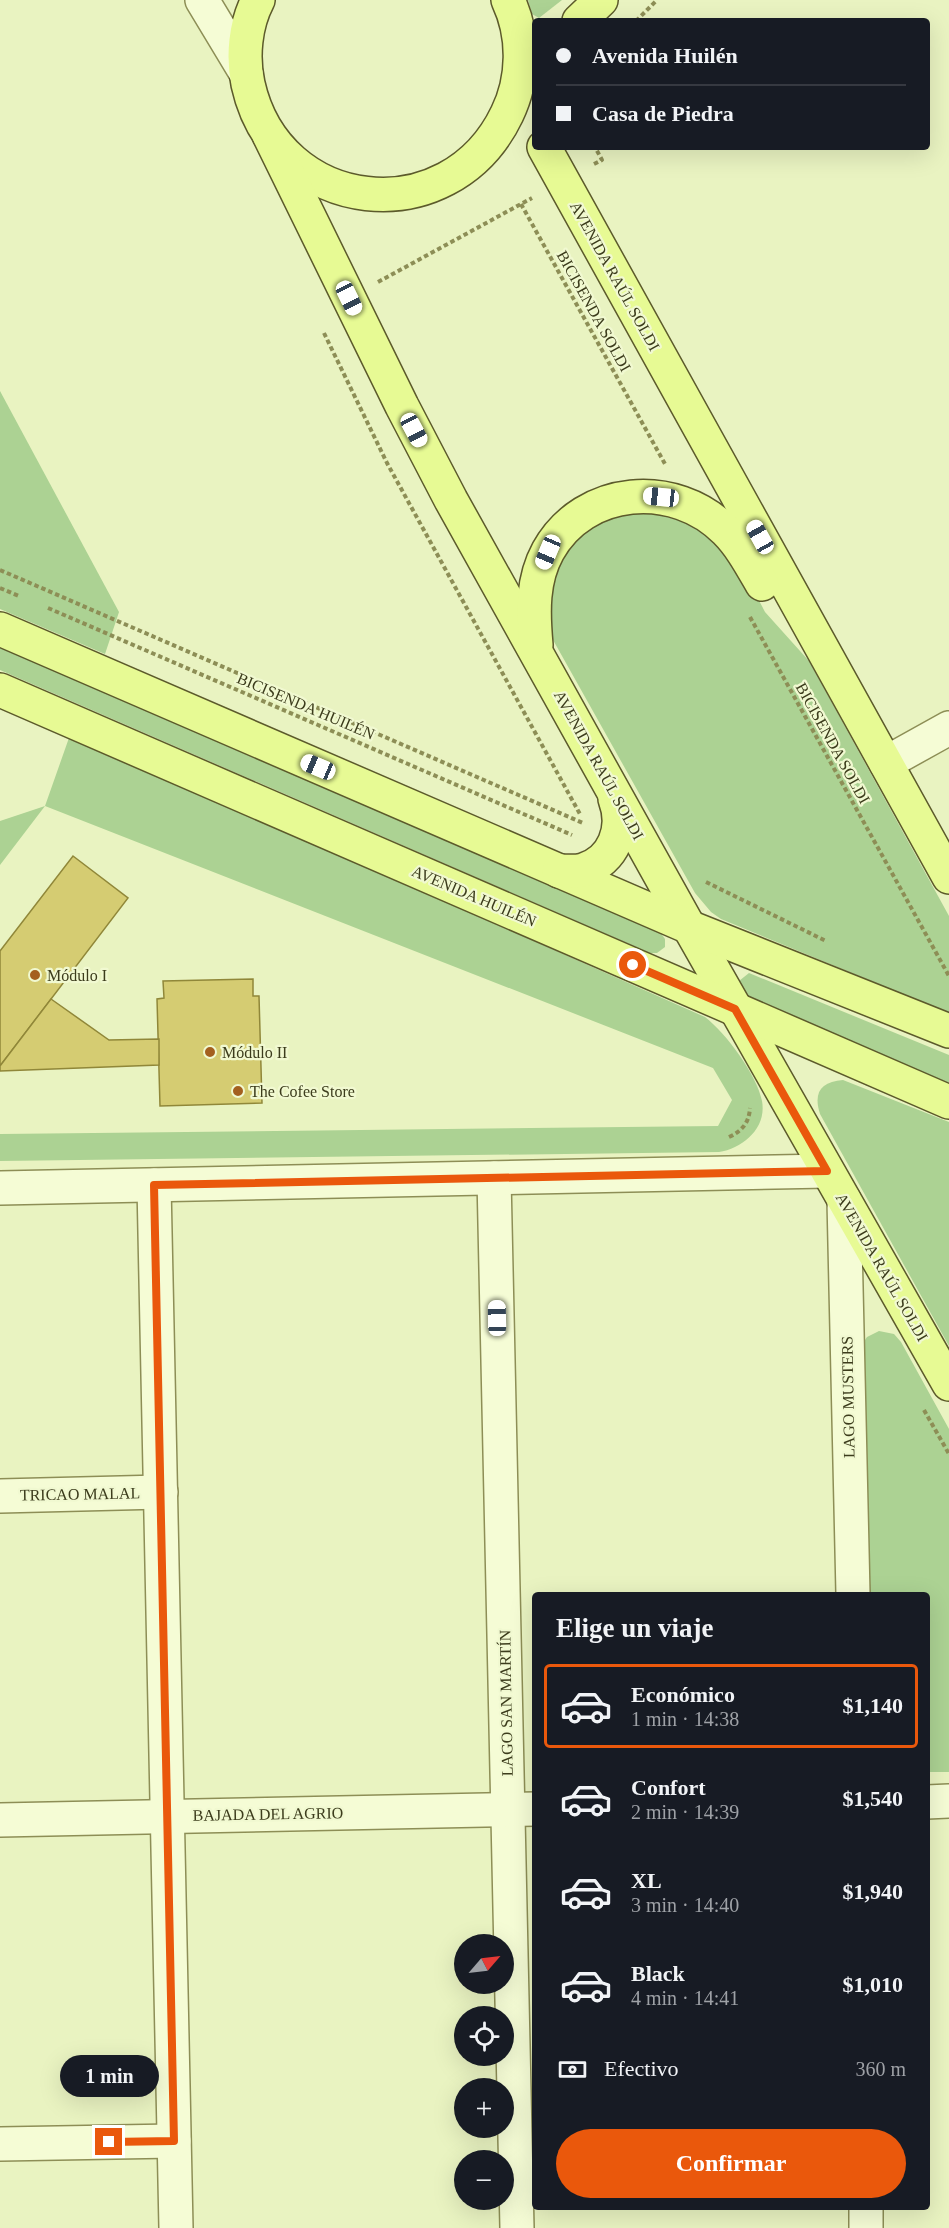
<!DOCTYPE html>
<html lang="es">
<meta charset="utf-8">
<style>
body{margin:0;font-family:"Times New Roman",serif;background:#242831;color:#f1f3f6;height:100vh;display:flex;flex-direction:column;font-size:22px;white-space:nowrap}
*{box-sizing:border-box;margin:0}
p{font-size:20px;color:#9ea1a6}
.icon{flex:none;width:33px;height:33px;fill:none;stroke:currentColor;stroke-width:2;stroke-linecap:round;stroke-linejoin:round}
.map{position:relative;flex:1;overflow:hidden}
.panel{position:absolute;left:532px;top:1592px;width:398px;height:618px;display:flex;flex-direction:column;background:#171b24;border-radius:6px;box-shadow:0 6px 24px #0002}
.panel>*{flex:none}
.guide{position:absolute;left:532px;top:18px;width:398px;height:132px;border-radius:6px;box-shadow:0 6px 24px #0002;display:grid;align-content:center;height:132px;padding:0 24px;background:#171b24}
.needle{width:39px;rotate:62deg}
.buttons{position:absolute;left:454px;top:1934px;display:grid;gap:12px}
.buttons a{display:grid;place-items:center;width:60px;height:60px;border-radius:50%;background:#171b24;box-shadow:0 6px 24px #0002;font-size:30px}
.end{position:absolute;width:27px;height:27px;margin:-14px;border:8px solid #ea580c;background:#fff;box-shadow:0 0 0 3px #fff}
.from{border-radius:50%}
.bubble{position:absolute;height:42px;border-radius:21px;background:#171b24;box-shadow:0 6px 24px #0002;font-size:20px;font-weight:600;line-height:42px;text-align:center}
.car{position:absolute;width:18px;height:36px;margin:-18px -9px;border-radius:8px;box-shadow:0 0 4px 2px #0007;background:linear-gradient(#fff 24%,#345 0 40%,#fff 0 76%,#345 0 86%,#fff 0)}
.guide b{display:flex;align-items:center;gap:21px;height:57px;font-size:22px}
.guide b+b{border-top:2px solid #363941}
.guide i{width:15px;height:15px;background:#f1f3f6}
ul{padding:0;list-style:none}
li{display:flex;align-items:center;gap:18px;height:84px;margin:0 12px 9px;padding:0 12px;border:3px solid transparent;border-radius:6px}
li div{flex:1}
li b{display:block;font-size:22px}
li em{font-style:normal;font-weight:600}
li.current{border-color:#ea580c}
li>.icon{width:54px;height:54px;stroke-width:1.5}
h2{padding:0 24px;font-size:27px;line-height:72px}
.pay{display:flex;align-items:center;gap:15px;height:66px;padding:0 24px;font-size:22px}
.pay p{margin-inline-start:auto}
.action{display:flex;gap:12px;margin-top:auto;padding:12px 24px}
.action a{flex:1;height:69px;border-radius:36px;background:#ea580c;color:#fff;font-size:24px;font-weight:600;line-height:69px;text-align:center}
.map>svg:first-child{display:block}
.green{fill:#acd293}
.building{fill:#d5cc72;stroke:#908739;stroke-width:1.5}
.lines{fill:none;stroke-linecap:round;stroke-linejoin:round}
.minor-casing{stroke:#8d8e56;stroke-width:36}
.major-casing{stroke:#5c5a2b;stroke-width:36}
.path{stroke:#8d8e56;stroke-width:4;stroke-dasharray:4.5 3;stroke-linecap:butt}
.minor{stroke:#f5fcd5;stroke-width:33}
.major{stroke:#e7fa94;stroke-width:33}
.route{stroke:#ea580c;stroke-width:8}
.poi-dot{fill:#a4601f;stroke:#f1f9d1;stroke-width:2}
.labels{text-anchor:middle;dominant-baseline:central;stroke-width:4.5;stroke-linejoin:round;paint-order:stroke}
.street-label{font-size:16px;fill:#3c3c1c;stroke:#f1f9d1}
.poi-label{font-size:16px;fill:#3c3c1c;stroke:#f1f9d1;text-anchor:start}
</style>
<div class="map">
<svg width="949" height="2228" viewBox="0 0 949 2228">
<rect width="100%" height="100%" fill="#e9f3c1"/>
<!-- green -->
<g class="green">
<polygon points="528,0 562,0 539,18 532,14"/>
<polygon points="0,391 119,612 105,654 0,609"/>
<polygon points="624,506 696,521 746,576 765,612 809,661 949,916 949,1013 721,919 711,912 695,893 548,631 543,617 559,548"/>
<polygon points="0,646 660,932 665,939 665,947 657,953 650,953 0,670"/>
<path d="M70,735L705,1017C726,1033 757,1075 762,1101C767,1128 743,1148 719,1152L0,1161V1134L718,1126L732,1100L713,1068L45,806L0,865V821L45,806Z"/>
<polygon points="749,973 949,1055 949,1083 744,997 738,985 739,981"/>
<path d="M843,1080L949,1122V1346L820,1114C813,1092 821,1082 843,1080Z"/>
<polygon points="879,1331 894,1334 901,1342 949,1429 949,1772 927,1772 927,1594 868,1594 863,1343 867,1337"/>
</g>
<!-- building -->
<g class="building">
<polygon points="73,856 128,898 0,1066 0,951"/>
<polygon points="253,979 253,996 259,996 262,1103 160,1106 157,999 164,998 163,981"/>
<polygon points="51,999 109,1040 159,1039 159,1065 0,1071 0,1066"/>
</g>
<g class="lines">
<!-- minor casing -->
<g class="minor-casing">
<g id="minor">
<polyline points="202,0 246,73"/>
<polyline points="886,763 949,728"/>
<polyline points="494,1178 517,2228"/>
<polyline points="154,1185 176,2228"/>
<polyline points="0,1188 827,1171"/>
<polyline points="844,1200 853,1594"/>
<polyline points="0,1496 161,1492"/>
<polyline points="927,1802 949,1801"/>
<polyline points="0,1820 536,1809"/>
<polyline points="0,2144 174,2141"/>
<polyline points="866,2206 866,2228"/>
</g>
</g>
<!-- major casing -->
<g class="major-casing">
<g id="major">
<path d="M258,0C245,25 242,57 248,84C277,215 449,235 507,114C524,79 525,36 508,0"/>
<polyline points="579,21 601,0"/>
<polyline points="269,135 402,406 451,500 689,927 949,1384"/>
<polyline points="544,147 949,877"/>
<polyline points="0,629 689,927 949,1031"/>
<path d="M536,645C533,612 532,580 548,551C584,486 675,479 726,531C741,546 751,565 762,584"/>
<polyline points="0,690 949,1102"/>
<path d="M559,871C567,871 576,872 583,870C614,861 626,828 615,799"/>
</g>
</g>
<!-- path -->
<g class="path">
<polyline points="636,21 657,0"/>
<polyline points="594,164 602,160 595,147"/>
<polyline points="521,204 665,464"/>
<polyline points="378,282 532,198"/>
<polyline points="324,333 387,463 581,816"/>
<polyline points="0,570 583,823"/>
<polyline points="0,588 19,596"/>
<polyline points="48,608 572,835"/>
<polyline points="750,617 949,976"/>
<polyline points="706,882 826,941"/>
<path d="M729,1137C742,1131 749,1123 750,1108"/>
<polyline points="924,1410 949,1454"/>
</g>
<!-- minor -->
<use href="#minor" class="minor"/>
<!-- major -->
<use href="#major" class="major"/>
</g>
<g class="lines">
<!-- route -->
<polyline class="route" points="109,2142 174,2141 154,1185 827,1171 735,1009 633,965"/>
</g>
<!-- markers -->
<g class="poi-dot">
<circle cx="35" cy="975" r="6"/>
<circle cx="210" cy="1052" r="6"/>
<circle cx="238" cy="1091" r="6"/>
</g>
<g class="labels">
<!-- street labels -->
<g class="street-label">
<text transform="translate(615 276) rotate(61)">AVENIDA RAÚL SOLDI</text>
<text transform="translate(594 311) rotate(61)">BICISENDA SOLDI</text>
<text transform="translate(306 706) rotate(23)">BICISENDA HUILÉN</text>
<text transform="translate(833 743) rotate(61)">BICISENDA SOLDI</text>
<text transform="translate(599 765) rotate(61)">AVENIDA RAÚL SOLDI</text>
<text transform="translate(474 896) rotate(23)">AVENIDA HUILÉN</text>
<text transform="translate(882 1267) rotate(60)">AVENIDA RAÚL SOLDI</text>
<text transform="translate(848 1397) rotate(-91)">LAGO MUSTERS</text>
<text transform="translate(80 1494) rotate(-1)">TRICAO MALAL</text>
<text transform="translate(506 1703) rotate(-91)">LAGO SAN MARTÍN</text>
<text transform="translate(268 1814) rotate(-1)">BAJADA DEL AGRIO</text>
</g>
<!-- poi labels -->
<g class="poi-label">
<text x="47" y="975">Módulo I</text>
<text x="222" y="1052">Módulo II</text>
<text x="250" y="1091">The Cofee Store</text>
</g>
</g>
</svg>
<div class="buttons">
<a><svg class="needle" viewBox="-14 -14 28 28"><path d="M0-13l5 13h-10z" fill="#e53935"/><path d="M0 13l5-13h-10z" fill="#9ea1a6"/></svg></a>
<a><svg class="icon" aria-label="locate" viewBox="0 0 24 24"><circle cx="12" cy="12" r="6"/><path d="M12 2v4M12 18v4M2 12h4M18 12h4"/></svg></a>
<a>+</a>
<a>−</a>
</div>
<i class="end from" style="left:633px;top:965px"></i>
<i class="end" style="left:109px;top:2142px"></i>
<div class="bubble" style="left:60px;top:2055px;width:99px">1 min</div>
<i class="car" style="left:349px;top:298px;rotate:154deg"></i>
<i class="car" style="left:414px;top:430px;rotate:152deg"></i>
<i class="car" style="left:661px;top:497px;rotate:276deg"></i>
<i class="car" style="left:760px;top:537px;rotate:331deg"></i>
<i class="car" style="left:548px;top:552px;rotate:203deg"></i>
<i class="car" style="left:318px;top:767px;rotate:293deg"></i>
<i class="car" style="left:497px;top:1318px;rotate:359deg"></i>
<div class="guide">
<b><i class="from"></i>Avenida Huilén</b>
<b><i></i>Casa de Piedra</b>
</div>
<section class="panel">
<h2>Elige un viaje</h2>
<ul>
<li class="current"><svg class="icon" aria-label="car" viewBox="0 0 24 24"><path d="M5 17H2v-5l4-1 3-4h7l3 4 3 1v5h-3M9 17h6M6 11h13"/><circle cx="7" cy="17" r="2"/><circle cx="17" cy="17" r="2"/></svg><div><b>Económico</b><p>1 min · 14:38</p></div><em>$1,140</em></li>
<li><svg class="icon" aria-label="car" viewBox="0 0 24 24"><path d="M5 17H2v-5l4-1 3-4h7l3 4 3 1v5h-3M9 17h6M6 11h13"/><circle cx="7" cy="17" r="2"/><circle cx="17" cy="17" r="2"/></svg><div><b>Confort</b><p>2 min · 14:39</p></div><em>$1,540</em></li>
<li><svg class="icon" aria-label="car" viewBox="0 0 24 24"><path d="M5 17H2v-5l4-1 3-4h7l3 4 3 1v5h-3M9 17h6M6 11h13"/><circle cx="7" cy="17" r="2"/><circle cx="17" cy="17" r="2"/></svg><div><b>XL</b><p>3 min · 14:40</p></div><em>$1,940</em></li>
<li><svg class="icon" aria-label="car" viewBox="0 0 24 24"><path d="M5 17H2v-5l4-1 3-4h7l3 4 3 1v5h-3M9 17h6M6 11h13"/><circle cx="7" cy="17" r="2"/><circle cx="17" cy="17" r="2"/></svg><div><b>Black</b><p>4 min · 14:41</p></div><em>$1,010</em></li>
</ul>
<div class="pay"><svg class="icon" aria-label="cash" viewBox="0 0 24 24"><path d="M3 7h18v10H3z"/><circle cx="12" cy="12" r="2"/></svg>Efectivo<p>360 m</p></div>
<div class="action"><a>Confirmar</a></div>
</section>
</div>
